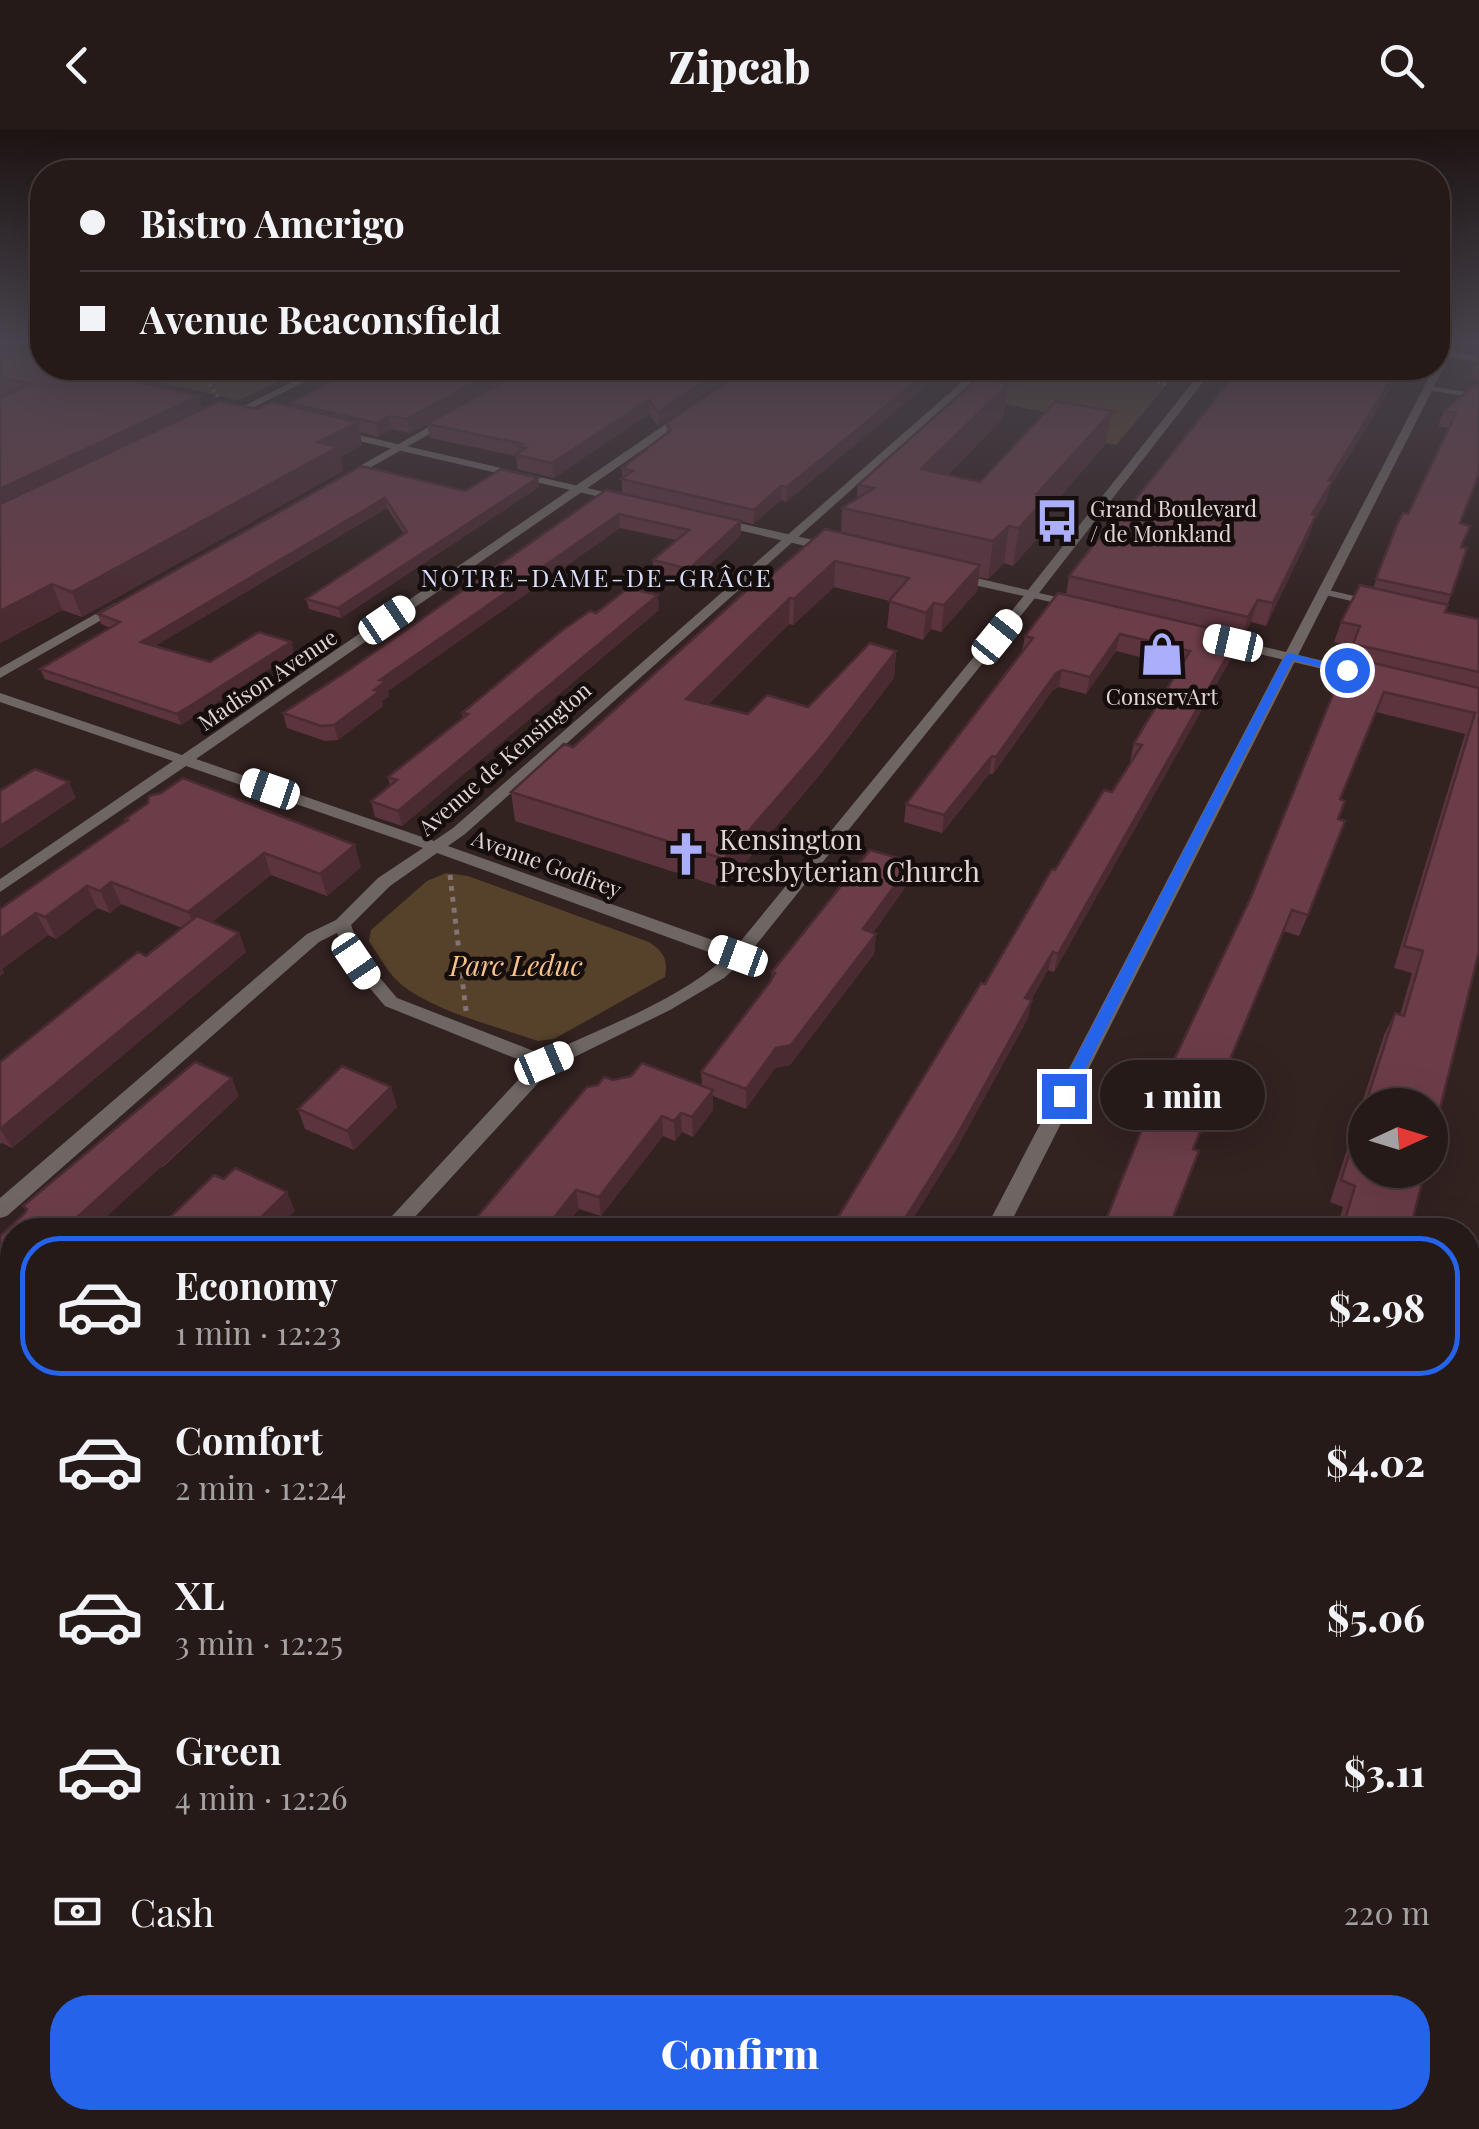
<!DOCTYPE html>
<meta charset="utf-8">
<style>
body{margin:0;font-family:"Playfair Display",serif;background:#322725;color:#f1f3f6;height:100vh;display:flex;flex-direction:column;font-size:38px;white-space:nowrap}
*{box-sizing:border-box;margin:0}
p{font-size:32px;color:#a4a1a2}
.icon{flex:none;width:55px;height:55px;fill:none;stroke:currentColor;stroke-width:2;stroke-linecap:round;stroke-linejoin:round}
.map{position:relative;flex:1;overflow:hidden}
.details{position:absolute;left:0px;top:1088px;width:1480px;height:912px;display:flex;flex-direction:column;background:#261a18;border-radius:40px 40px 0 0;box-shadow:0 10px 40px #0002,0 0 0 2px #423837}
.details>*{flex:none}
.top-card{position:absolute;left:30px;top:30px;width:1420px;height:220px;border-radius:40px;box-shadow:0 10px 40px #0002,0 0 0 2px #423837;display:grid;align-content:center;height:220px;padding:0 50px;background:#261a18}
.needle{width:65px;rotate:86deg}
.controls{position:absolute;left:1348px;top:958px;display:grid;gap:20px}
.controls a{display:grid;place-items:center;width:100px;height:100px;border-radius:50%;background:#261a18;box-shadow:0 10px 40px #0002,0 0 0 2px #423837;font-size:50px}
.end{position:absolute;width:45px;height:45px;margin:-22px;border:12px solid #2563eb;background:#fff;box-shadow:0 0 0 5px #fff}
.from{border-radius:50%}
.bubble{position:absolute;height:70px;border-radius:35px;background:#261a18;box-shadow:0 10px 40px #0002,0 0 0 2px #423837;font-size:32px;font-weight:800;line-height:70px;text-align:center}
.car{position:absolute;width:30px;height:60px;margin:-30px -15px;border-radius:12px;box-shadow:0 0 8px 2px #0007;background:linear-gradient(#fff 24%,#345 0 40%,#fff 0 76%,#345 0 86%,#fff 0)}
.top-card b{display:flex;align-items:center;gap:35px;height:95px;font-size:38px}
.top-card b+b{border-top:2px solid #423837}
.top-card i{width:25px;height:25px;background:#f1f3f6}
ul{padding:18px 0 0;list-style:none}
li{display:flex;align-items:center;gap:30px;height:140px;margin:0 20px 15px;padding:0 30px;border:5px solid transparent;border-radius:40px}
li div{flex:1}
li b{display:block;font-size:38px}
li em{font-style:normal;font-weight:800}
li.selected{border-color:#2563eb}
li>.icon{width:90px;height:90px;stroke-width:1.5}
.pay{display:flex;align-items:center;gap:25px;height:110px;padding:0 50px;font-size:38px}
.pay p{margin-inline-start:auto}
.cta{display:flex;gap:20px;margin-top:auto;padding:20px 50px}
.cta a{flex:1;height:115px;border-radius:40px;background:#2563eb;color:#fff;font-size:40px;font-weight:800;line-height:115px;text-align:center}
header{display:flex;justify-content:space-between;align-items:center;height:130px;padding:0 50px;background:#261a18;font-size:45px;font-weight:800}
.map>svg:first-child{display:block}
.green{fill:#56412a}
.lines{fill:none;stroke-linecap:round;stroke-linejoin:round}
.path-far1{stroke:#827472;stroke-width:4;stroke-dasharray:2.5 4;stroke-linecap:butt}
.path{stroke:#827472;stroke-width:5;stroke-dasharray:5 6;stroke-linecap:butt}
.service{fill:#6e6662;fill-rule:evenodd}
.minor{fill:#6e6662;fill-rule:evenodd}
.tertiary{fill:#6e6662;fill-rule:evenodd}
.wall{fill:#5c343e}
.shaded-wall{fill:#4b2b32}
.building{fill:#6b3d48;stroke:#4b2b32;stroke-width:2.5}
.route{fill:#2563eb}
.labels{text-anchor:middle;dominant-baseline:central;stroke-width:9;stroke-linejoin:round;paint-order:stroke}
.far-poi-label{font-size:22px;fill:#e1d5d4;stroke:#150e0d;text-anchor:start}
.far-street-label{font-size:22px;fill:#e1d5d4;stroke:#150e0d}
.far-neighbourhood-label{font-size:25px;letter-spacing:2.5px;fill:#dbdefb;stroke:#150e0d}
.poi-label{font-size:28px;fill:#e1d5d4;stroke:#150e0d;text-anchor:start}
.park-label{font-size:28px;font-style:italic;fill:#f8c289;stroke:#150e0d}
</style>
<header><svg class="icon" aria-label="back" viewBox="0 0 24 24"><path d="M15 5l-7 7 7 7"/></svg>Zipcab<svg class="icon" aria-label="search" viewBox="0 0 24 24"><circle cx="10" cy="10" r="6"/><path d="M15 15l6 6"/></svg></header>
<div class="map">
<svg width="1479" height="1999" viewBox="0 0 1479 1999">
<rect width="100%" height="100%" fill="#322220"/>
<!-- green -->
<g class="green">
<polygon points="96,238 310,238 238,270"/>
<polygon points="999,238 1181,238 1116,315 1038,301 1050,283 967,267"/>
<path d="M446,743L468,746L649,812C664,822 668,829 665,847L554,909L538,911C498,897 437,882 403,856C389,845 379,826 369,811L371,800L427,751Z"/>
</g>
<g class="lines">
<!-- path-far1 -->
<g class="path-far1">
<polyline points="1088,238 1113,242 1116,238"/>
<polyline points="1113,242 1169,255"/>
<polyline points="122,252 151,238"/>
<polyline points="218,267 209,253 211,246 243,238"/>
</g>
<!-- path -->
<polyline class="path" points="450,745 466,881"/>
<!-- service -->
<g class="service">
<polygon points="1430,256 1479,264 1479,268 1427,260"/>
<polygon points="1324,459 1376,471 1378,473 1373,476 1321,464 1321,460"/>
</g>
<!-- minor -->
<g class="minor">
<polygon points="1446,214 1456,214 1452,222 1479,226 1479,232 1449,227 1007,1100 985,1100 1434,238 1438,238 1441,225 1438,219 1443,220"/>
<polygon points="320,238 332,238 227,291 218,289"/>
<path d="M978,238H988L465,704L448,716L735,818L1027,462H1035V468L744,830L724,848L670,880L552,938L403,1100H379L532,935L385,876L350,835L337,803L319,812L7,1086L0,1088V1068L307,804L336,790L378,748L423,718L186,636L0,762V749L173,631L0,572V563L182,625L682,283H690V287L196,629L434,711L453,698ZM437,723L725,828C675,872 604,897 544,925L397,868L364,829L351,795L390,756Z"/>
<polygon points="450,285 454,290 345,352 335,350"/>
<polygon points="115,473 126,476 0,548 0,538"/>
<polygon points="1479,1122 1479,1188 1476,1194 1468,1196 1468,1134 1471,1125"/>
<polygon points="12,1507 12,1541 0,1549 0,1514"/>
<polygon points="0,1635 12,1640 12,1673 0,1667"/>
<polygon points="453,1988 498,1988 503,1999 458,1999"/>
<polygon points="520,1988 556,1988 551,1999 515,1999"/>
<polygon points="1288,1988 1322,1988 1320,1999 1286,1999"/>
</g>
<!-- tertiary -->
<g class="tertiary">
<polygon points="1204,238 1214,238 1039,463 1083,473 1083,479 947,449 945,446 951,442 1028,460"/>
<polygon points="337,300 626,367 632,370 626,373 333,305 332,303"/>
<polygon points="717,388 835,415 841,419 835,423 713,394 711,392"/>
<polygon points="1214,505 1370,542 1372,545 1365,549 1209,512 1207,509"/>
</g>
</g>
<!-- wall -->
<g class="wall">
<polygon points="0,219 199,266 202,279 257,279 290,276 289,273 359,238 526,238 410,303 392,299 378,307 360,302 362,315 340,327 343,341 82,487 62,480 0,513"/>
<polygon points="1479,225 1479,250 1470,249"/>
<polygon points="656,238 743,238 658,296 649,284 554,348 517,339 516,326 430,308 427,294 652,240"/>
<polygon points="947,238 786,372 781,370 753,394 622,364 622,338 667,304 666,293"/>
<polygon points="1240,238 1413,238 1408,246 1399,244 1330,357 1326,371 1314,390 1309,406 1266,496 1251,492 1242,509 1238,508 1234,523 1054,842 1048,840 1031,870 1028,888 953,1025 985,854 1055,740 1112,662 1131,631 1130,631 1134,613 1180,537 1116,521 1086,564 1059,557 1053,560 993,644 989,644 942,703 904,692 906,674 1022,522 1025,506 1066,465 1069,446 1115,395"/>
<polygon points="1008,254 1003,288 948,345 980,352 1112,281 1105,315 1045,384 1042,403 1013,436 1004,433 988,449 979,447 977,461 941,502 931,499 923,510 887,498 890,471 834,457 793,495 789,494 709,574 748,584 808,577 896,521 894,548 822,642 724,758 515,691 511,662 573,617 761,454 841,403 842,378 857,368 858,355"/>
<polygon points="1474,255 1460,393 1461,417 1467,418 1445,482 1479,489 1479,822 1410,1100 1336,1100 1343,1077 1330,1072 1384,905 1395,883 1400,885 1412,843 1394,838 1465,604 1376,582 1341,669 1338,689 1308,785 1299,806 1283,801 1251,767 1352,516 1334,512 1341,492 1373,458 1396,397 1408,384 1448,298 1438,296 1444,281"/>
<polygon points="361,336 465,361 538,348 539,357 341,488 309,479 306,469 404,404 387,378 155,516 210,532 291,512 294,523 181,595 45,549 40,539 110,498 101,494 98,484"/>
<polygon points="606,360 741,405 689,454 653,444 653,430 676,410 620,398 388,561 389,566 382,571 383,576 338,610 325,611 287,598 283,583 349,540"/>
<polygon points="659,480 402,696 375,687 371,671 390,655 388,647 463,588 462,583 596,483"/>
<polygon points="125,689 361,737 327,766 271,745 212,792 239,803 246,822 12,1018 2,1013 0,1014 0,932 146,826 182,798 121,774 110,783 97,778 56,809 48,805 2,839 4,843 0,846 0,779 126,691"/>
<polygon points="912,732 909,752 873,803 876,804 874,824 790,935 775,938 746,979 713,966 713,980 693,1007 682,1002 675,1011 663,1006 601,1086 579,1079 562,1100 466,1100 613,950 702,956 701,942 771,850 772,842"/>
<polygon points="391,957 397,977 354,1020 305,999 298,979"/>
<polygon points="239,966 164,1036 12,1100 12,1168 0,1161 0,1106 24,1084 26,1081 23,1076"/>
<polygon points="12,1227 12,1353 10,1352 0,1363 0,1235"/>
</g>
<!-- shaded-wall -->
<g class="shaded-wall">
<polygon points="501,238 526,238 410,303 407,289"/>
<polygon points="724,238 743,238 658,296 658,282"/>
<polygon points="932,238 947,238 786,372 787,357"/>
<polygon points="1398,238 1401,238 1399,244 1330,357 1326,371 1314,390 1309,406 1266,496 1273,473 1312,384 1329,350"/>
<polygon points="1008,254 1003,288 918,375 921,339"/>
<polygon points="199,266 205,289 0,388 0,359"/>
<polygon points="649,270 649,284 554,348 552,333"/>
<polygon points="1112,281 1105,315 1045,384 1042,403 1013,436 1019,398 1037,364"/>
<polygon points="389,286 392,299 378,307 376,293"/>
<polygon points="358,292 362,315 340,327 343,341 82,487 72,462 318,312"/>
<polygon points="538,348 539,357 341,488 338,478"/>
<polygon points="781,356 781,370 753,394 754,380"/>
<polygon points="385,368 387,378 145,522 141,512"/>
<polygon points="619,384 620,398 388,561 389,566 382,571 383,576 338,610 334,595 380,550"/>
<polygon points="741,391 741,405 689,454 689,439"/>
<polygon points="1009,396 1004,433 988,449 993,411"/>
<polygon points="835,431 834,457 793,495 794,469"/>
<polygon points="980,435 977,461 941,502 944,475"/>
<polygon points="52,454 62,480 0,513 0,481"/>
<polygon points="658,465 659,480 402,696 398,681"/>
<polygon points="790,468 789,494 687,596 686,569"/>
<polygon points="1258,470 1251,492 1242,509 1248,487"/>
<polygon points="934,473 931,499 923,510 926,483"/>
<polygon points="1120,504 1116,521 1086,564 1090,547"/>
<polygon points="1239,505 1234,523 1054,842 1058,824"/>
<polygon points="291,512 294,523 181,595 177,584"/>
<polygon points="896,521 894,548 822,642 724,758 724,729"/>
<polygon points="1062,540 1059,557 1053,560 993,644 996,627 1056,543"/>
<polygon points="992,626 989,644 942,703 944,685"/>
<polygon points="69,652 76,668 0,719 0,696"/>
<polygon points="355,715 361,737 327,766 320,744"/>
<polygon points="264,723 271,745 197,804 188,782"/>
<polygon points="912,732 909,752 861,819 863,799"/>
<polygon points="111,752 121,774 110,783 100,761"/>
<polygon points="87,756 97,778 56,809 45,787"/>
<polygon points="36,783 48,805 2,839 4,843 0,846 0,809"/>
<polygon points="239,803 246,822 12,1018 0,999"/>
<polygon points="876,804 874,824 790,935 775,938 746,979 746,959 776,918"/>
<polygon points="1053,822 1048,840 1021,886 1025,868"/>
<polygon points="1032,870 1028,888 953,1025 906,1100 898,1100"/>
<polygon points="232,948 239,966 92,1100 63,1100"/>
<polygon points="391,957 397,977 354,1020 347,1001"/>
<polygon points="713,960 713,980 693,1007 692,987"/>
<polygon points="681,983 682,1002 675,1011 674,991"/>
<polygon points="662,986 663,1006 601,1086 599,1067"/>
<polygon points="576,1060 579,1079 562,1100 544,1100"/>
<polygon points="287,1062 295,1081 276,1100 248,1100"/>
<polygon points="12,1144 12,1165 4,1152"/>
<polygon points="12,1320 12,1349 0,1335 0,1332"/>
<polygon points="0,1340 10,1352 0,1363"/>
<polygon points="0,1934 12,1941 12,1960 0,1950"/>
<polygon points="46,1988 69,1988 83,1999 60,1999"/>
<polygon points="234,1988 242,1988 256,1999 249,1999"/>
</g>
<!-- building -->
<g class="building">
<polygon points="0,219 42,229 42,238 78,238 199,266 0,359 0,267 31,254 0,247"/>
<polygon points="359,238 501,238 407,289 389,286 376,293 289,273"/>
<polygon points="528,238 638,238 652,240 656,238 724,238 658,282 649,270 552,333 515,325 526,318 519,317 523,314 427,294"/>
<polygon points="748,238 932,238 787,357 781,356 754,380 621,349 633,341 622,338 671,300 666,293"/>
<polygon points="1240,238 1398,238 1329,350 1333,350 1312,384 1316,385 1273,473 1258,470 1248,487 1069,446 1110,394 1115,395"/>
<polygon points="977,249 1008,254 921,339 980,352 1056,271 1112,281 1037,364 1048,366 1019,398 1009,396 993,411 842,378 874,358 858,355"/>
<polygon points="1474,255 1479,256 1479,344 1460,393 1470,396 1461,417 1467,418 1451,465 1376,449 1396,397 1403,383 1408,384 1456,283 1444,281"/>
<polygon points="219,271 257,279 271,272 358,292 318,312 338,317 72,462 52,454 0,481 0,374"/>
<polygon points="361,336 465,361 501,339 538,348 338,478 306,469 407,402 385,368 141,512 210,532 259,502 291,512 177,584 40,539 120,492 98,484"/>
<polygon points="606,360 741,391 689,439 653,430 689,400 619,384 380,550 386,551 374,560 380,561 334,595 321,596 283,583 349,540"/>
<polygon points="825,399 980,435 944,475 934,473 926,483 889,471 909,448 835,431 794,469 790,468 686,569 748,584 767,565 808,577 870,513 896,521 824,614 724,729 511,662 564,614 573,617 756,452 761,454"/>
<polygon points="1360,455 1448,475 1445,482 1479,489 1479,542 1353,514 1360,496 1341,492"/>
<polygon points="628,458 658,465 398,681 371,671 397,650 388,647 468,584 462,583 560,502 590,481 596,483"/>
<polygon points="1058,463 1239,505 1058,824 1053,822 1025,868 1032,870 956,1007 898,1100 830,1100 981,853 985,854 1052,739 1055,740 1104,660 1112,662 1142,615 1134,613 1190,521 1120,504 1090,547 1062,540 1056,543 996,627 992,626 944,685 906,674 1033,508 1025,506"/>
<polygon points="1348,527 1479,558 1479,822 1430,1019 1430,975 1365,975 1365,1040 1425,1040 1410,1100 1342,1100 1355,1056 1341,1050 1349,1025 1395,883 1404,886 1423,821 1404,816 1475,583 1384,562 1340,669 1345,671 1338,689 1345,691 1308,785 1292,780 1193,1019 1199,1021 1168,1100 1102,1100 1146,989 1251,767"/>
<polygon points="35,639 69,652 0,696 0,661"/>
<polygon points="183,648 355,715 320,744 264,723 188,782 111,752 100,761 87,756 45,787 36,783 0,809 0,779 128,690 125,689 148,673 149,666 161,663"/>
<polygon points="870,720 912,732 863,799 876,804 791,915 776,918 746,959 701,942 770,852 775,843 772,842"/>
<polygon points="197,786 239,803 0,999 0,932 138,822 146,826"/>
<polygon points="195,932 232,948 63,1100 12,1100 12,1144 4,1152 0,1150 0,1106 24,1084 27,1079 23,1076"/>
<polygon points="642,933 713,960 692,987 681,983 674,991 662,986 599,1067 576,1060 544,1100 466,1100 587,957 598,955 604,947 613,950 631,946"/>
<polygon points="342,936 391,957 347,1001 298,979"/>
<polygon points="235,1038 287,1062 248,1100 146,1100 155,1092 161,1096 214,1045 224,1049"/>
<polygon points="10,1225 12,1227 12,1320 0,1332 0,1235"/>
<polygon points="0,1950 12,1960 12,1988 46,1988 60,1999 0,1999"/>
<polygon points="209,1988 235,1988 249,1999 202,1999"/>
</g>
<!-- sky -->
<linearGradient id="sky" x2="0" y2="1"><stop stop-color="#1c1312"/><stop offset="0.43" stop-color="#49444e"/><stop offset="1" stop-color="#49444e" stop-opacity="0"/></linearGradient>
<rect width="1479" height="494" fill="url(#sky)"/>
<!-- route -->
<polygon class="route" points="1290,523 1353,540 1347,544 1293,530 1072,966 1070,971 1059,971 1056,966 1285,526"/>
<!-- icons -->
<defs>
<g id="bus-bare" transform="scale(3.45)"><path d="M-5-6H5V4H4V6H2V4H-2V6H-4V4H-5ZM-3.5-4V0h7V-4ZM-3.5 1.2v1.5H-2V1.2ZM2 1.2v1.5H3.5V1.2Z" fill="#abaffb" stroke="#150e0d" stroke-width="2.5" paint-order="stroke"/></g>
<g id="shop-bare" transform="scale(3.45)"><path d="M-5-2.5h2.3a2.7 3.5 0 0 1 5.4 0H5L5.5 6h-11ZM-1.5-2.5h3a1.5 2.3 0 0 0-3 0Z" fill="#abaffb" stroke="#150e0d" stroke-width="2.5" paint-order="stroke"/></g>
<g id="church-bare" transform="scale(3.45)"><path d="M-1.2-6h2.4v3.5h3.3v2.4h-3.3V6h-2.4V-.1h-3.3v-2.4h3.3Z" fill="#abaffb" stroke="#150e0d" stroke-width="2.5" paint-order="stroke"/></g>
</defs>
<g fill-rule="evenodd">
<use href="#bus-bare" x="1057" y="391"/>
<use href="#shop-bare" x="1162" y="524"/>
<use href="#church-bare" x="686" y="724"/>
</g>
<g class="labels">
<!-- far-poi labels -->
<g class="far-poi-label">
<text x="1090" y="378">Grand Boulevard<tspan x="1090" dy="25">/ de Monkland</tspan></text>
<text x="1162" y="566" text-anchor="middle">ConservArt</text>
</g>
<!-- far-street labels -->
<g class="far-street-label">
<text transform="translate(267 549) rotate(-34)">Madison Avenue</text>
<text transform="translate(504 628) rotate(-41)">Avenue de Kensington</text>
<text transform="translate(547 733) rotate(20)">Avenue Godfrey</text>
</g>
<!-- far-neighbourhood labels -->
<g class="far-neighbourhood-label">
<text x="597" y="446">NOTRE-DAME-DE-GRÂCE</text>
</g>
<!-- poi labels -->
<g class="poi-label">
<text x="719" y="708">Kensington<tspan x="719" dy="32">Presbyterian Church</tspan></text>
</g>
<!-- park labels -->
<g class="park-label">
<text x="516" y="834">Parc Leduc</text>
</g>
</g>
</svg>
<div class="controls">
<a><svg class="needle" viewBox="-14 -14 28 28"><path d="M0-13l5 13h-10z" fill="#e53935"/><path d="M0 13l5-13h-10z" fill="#a4a1a2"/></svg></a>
</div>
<i class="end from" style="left:1347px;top:540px"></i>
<i class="end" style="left:1064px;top:966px"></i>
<div class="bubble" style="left:1100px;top:930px;width:165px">1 min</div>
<i class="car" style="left:387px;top:490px;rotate:56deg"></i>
<i class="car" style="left:997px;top:507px;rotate:39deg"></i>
<i class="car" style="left:1233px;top:513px;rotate:283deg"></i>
<i class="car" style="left:270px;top:659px;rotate:289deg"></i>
<i class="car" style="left:738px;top:826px;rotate:290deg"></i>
<i class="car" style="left:356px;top:831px;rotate:146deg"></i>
<i class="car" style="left:544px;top:933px;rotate:67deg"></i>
<div class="top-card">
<b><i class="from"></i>Bistro Amerigo</b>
<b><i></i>Avenue Beaconsfield</b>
</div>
<section class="details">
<ul>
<li class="selected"><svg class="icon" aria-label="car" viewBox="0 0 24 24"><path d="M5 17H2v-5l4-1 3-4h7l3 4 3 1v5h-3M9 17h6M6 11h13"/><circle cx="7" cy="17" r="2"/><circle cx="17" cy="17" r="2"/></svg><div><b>Economy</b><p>1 min · 12:23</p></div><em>$2.98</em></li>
<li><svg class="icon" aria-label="car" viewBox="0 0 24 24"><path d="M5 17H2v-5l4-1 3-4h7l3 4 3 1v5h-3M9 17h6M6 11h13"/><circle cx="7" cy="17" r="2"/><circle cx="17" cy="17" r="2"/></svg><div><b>Comfort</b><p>2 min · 12:24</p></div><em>$4.02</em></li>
<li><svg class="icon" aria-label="car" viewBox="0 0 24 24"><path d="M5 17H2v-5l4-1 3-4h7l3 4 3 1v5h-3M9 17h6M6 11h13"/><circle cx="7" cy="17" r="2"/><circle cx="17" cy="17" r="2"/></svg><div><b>XL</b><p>3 min · 12:25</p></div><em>$5.06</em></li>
<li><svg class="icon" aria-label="car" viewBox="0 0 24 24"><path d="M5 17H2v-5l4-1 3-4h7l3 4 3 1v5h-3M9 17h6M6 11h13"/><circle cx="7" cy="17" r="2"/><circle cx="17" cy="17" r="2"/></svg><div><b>Green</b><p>4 min · 12:26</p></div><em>$3.11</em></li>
</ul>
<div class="pay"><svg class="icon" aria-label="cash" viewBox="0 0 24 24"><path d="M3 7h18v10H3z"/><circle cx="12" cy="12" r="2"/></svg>Cash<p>220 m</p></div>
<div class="cta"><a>Confirm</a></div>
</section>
</div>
